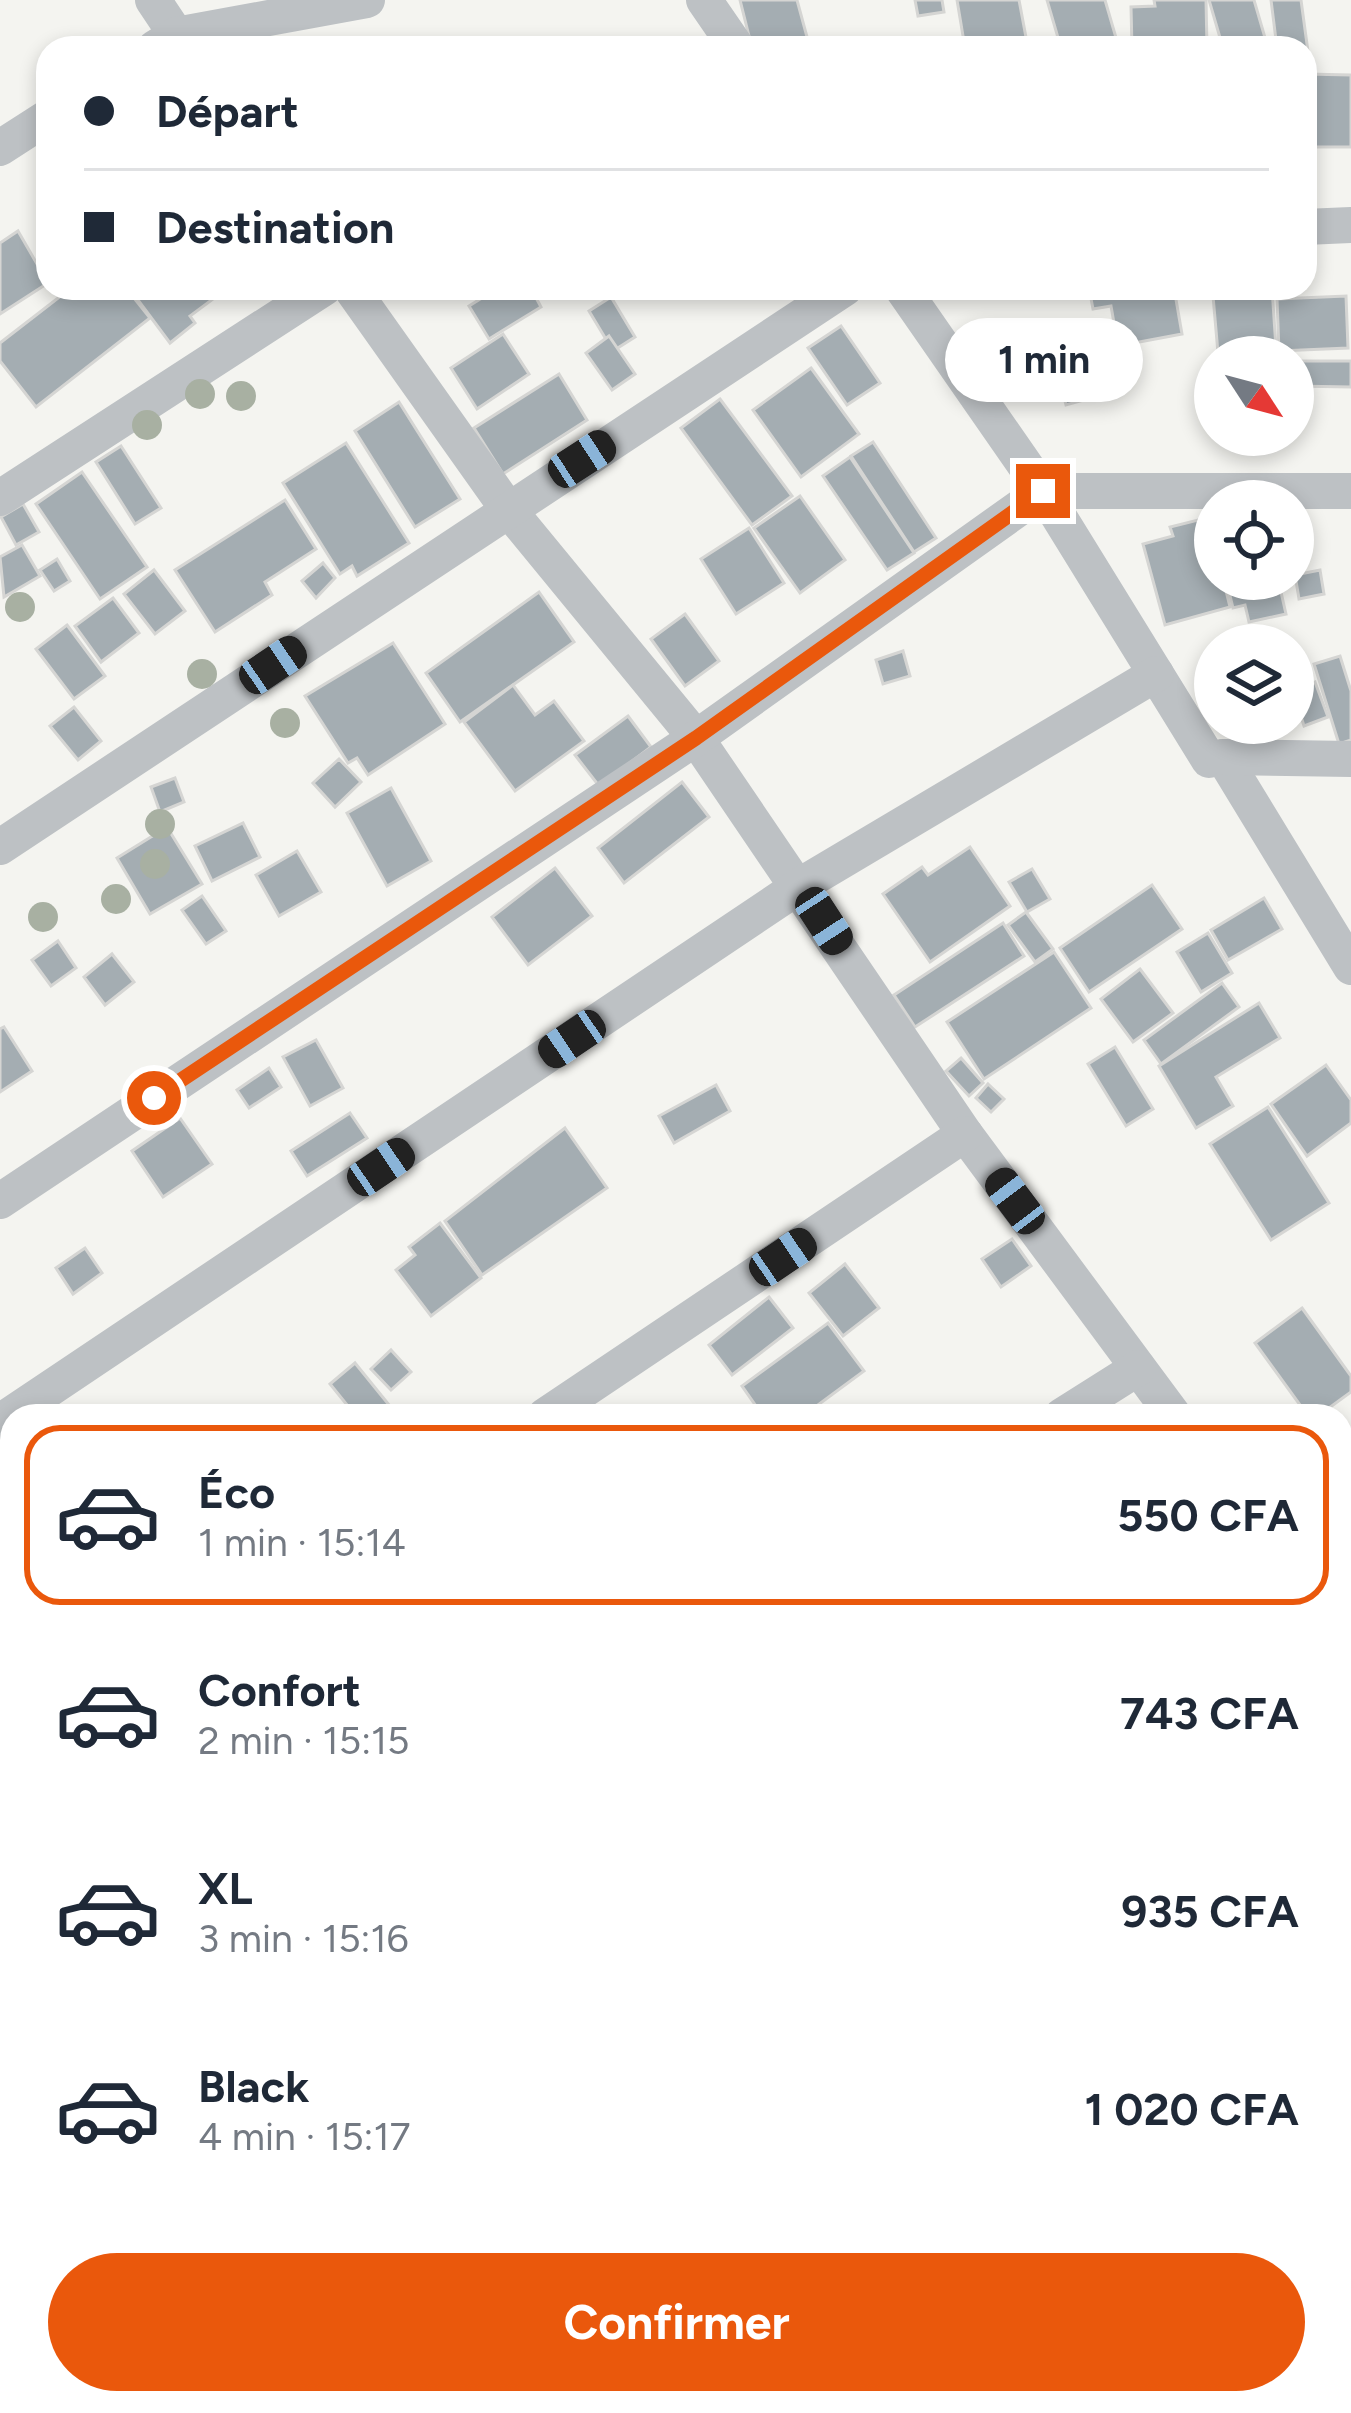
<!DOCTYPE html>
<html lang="fr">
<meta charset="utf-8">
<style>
body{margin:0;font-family:Figtree,sans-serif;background:#f6f6f7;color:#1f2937;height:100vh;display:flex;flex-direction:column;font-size:45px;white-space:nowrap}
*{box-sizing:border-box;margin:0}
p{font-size:39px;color:#747a83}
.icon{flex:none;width:66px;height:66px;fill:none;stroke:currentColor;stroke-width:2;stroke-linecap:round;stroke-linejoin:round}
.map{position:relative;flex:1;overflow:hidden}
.details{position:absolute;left:0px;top:1404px;width:1353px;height:1011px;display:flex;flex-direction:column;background:#fff;border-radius:36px 36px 0 0;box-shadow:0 6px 18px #0003}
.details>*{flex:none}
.guide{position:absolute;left:36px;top:36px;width:1281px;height:264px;border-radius:36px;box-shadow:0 6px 18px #0003;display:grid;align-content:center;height:264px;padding:0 48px;background:#fff}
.needle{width:78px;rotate:126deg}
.buttons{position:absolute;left:1194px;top:336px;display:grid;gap:24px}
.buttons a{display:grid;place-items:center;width:120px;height:120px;border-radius:50%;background:#fff;box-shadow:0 6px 18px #0003;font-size:60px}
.end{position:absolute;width:54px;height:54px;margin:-27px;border:15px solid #ea580c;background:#fff;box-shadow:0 0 0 6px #fff}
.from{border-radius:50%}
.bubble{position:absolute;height:84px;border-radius:42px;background:#fff;box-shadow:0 6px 18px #0003;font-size:39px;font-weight:700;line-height:84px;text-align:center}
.car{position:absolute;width:36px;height:72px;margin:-36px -18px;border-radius:15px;box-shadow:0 0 9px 3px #0007;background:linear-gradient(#222 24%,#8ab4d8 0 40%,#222 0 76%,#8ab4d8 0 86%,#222 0)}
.guide b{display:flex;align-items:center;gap:42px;height:114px;font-size:45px}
.guide b+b{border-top:3px solid #e0e1e3}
.guide i{width:30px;height:30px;background:#1f2937}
ul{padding:21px 0 0;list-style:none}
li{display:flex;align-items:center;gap:36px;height:180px;margin:0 24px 18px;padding:0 24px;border:6px solid transparent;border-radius:36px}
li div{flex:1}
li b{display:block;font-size:45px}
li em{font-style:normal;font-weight:700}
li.current{border-color:#ea580c}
li>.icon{width:108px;height:108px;stroke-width:1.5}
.cta{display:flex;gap:24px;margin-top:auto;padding:24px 48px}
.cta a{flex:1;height:138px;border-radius:72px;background:#ea580c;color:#fff;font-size:48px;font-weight:700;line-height:138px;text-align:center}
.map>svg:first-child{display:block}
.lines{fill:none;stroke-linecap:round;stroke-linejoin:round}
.stream{stroke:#b4c2c5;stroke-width:12}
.building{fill:#a4adb2;stroke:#d5d5d3;stroke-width:3}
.minor{stroke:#bdc1c4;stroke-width:36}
.tree{fill:#a8b0a2}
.route{stroke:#ea580c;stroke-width:15}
</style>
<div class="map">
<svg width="1351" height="2413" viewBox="0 0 1351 2413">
<rect width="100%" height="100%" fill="#f4f4f0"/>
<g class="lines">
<!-- stream -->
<g class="stream">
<polyline points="1341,2170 1351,2169"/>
<polyline points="0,2304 12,2296"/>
</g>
</g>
<!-- building -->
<g class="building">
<polygon points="740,0 797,0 810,48 752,48"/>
<polygon points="915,0 942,0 944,12 918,16"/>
<polygon points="957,0 1019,0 1028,48 965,48"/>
<polygon points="1047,0 1105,0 1119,48 1061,48"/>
<polygon points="1154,0 1206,0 1207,48 1132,48 1131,7 1155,6"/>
<polygon points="1209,0 1254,0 1268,48 1223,48"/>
<polygon points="1271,0 1301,0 1309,59 1305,48 1277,48"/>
<polygon points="1305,74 1351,75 1351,147 1305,147"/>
<polygon points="18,231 48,283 0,314 0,243"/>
<polygon points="71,288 126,288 150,318 36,407 0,361 0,343"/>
<polygon points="129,288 205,288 213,299 190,316 195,323 170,343"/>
<polygon points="498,288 543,288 534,294 541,307 489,339 469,306"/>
<polygon points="1089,288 1174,288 1182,334 1118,346 1111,306 1093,309"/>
<polygon points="1239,288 1272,288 1276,348 1218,353 1213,296 1239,294"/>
<polygon points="1346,296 1348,348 1279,351 1277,299"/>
<polygon points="611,297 635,337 613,351 589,311"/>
<polygon points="841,326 880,383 847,405 808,348"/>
<polygon points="503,334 529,374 477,409 451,368"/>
<polygon points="609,336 635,374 612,390 586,353"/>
<polygon points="1293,361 1351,361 1351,387 1293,386"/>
<polygon points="811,368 859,434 801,477 753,410"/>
<polygon points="1107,369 1113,392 1066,405 1060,382"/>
<polygon points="559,374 587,420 503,474 474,428"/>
<polygon points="720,399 792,496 752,525 681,428"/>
<polygon points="399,402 460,499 415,527 355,431"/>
<polygon points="873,442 936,538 914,552 851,456"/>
<polygon points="346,443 409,543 357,576 352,566 340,574 283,483"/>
<polygon points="121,446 161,508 135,524 96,462"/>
<polygon points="850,457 914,553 887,570 823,476"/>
<polygon points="82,472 147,567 100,599 36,504"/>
<polygon points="800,496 845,560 800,593 754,528"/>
<polygon points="285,500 316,549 265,582 272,595 215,632 175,570"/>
<polygon points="23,504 39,532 16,545 1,517"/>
<polygon points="1206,518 1215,579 1223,579 1230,607 1165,625 1143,544 1173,536 1170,527"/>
<polygon points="749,528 784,583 736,614 701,559"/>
<polygon points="22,545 40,576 4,597 0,557"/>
<polygon points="57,559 70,581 54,591 40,570"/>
<polygon points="323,563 335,578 316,598 302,581"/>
<polygon points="154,570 185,611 155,634 124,594"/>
<polygon points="1320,570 1324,594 1299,599 1295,575"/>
<polygon points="1226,579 1278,579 1286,614 1249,622 1245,605 1233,608"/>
<polygon points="539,592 574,642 460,722 426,673"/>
<polygon points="113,598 139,633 101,662 75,626"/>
<polygon points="685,614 719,661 685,686 651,639"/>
<polygon points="67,625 105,676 74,699 36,649"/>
<polygon points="393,643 445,724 368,775 357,758 348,763 305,696"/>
<polygon points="903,651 910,676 883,684 876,660"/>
<polygon points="1340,656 1351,691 1351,740 1339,744 1314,664"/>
<polygon points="1315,682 1328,717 1304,726 1293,691"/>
<polygon points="513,685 535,715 554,701 584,741 515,791 464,722"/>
<polygon points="74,707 101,741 78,760 50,726"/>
<polygon points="628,716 651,747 599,786 575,755"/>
<polygon points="339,759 361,782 335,807 313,783"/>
<polygon points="175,778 184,802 160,812 151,787"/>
<polygon points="682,782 709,817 624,883 598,848"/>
<polygon points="391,788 431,861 387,886 347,813"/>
<polygon points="243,823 260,857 212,881 195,846"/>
<polygon points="167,827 202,884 150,914 117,858"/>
<polygon points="970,847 1010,906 930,962 883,894 922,867 928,875"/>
<polygon points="297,851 321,892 279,916 256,875"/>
<polygon points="555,868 592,916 528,965 492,917"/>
<polygon points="1032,869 1050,899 1027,912 1009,882"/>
<polygon points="1152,885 1182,929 1089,992 1060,948"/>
<polygon points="202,896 226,931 206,944 182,910"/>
<polygon points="1264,898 1282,929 1228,960 1211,930"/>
<polygon points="1026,912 1053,949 1035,962 1008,925"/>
<polygon points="1003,923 1024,956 915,1027 894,995"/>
<polygon points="1208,933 1232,973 1201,992 1177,952"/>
<polygon points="58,941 76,968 51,986 32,960"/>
<polygon points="1054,952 1091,1008 984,1079 947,1022"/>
<polygon points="112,954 134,982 105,1005 84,977"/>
<polygon points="1140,969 1173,1013 1133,1042 1101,999"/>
<polygon points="1222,983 1239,1007 1161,1064 1144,1040"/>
<polygon points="1259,1003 1280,1038 1216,1077 1233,1106 1196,1128 1159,1066"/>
<polygon points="4,1027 32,1071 0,1092 0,1029"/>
<polygon points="316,1040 343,1088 310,1106 283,1057"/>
<polygon points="1115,1047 1153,1109 1126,1126 1088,1064"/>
<polygon points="961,1058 983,1083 969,1096 946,1071"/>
<polygon points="1326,1065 1351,1100 1351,1123 1307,1156 1271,1104"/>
<polygon points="269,1068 281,1087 249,1108 237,1090"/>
<polygon points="988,1084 1004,1099 991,1112 976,1098"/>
<polygon points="716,1085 730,1111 674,1143 659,1116"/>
<polygon points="1268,1107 1329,1203 1271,1240 1210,1144"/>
<polygon points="350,1113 367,1138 307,1176 291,1151"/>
<polygon points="180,1118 212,1164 163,1197 132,1151"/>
<polygon points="565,1128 607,1188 482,1275 445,1221"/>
<polygon points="440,1223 481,1278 431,1316 396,1270 415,1255 409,1247"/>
<polygon points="1012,1239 1031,1266 1001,1287 982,1259"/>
<polygon points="85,1248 102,1273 73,1294 56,1268"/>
<polygon points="845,1264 879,1308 843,1336 809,1293"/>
<polygon points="769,1297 793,1328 732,1375 709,1345"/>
<polygon points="1302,1308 1351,1376 1351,1392 1318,1416 1308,1416 1255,1343"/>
<polygon points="828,1323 864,1371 803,1416 763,1416 742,1386"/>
<polygon points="391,1350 411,1372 391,1390 371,1369"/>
<polygon points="355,1363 398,1416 356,1416 330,1384"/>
<polygon points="12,1834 12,1920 0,1928 0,1842"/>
<polygon points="485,2403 537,2403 539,2406 528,2413 492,2413"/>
<polygon points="876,2403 924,2403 928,2410 883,2413"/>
</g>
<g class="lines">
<!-- minor -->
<g class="minor">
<polyline points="153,0 185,48"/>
<polyline points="704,0 737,48"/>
<polyline points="155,48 176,35 367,0"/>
<polyline points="0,148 48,117"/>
<polyline points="1305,227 1351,225"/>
<polyline points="351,288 507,508 696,738 965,1134 1174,1416"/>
<polyline points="902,288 1043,491 1209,760 1223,757 1351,967"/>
<polyline points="0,498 324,288"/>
<polyline points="1223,757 1351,759"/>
<polyline points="0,847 845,288"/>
<polyline points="0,1201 696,738 1043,491 1351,491"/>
<polyline points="545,1416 965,1134"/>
<polyline points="1062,1416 1138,1368"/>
<polyline points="0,1422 801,885 1156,674"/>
<polyline points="1341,1510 1351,1505"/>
<polyline points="1341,1644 1351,1657"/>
<polyline points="0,1766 12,1759"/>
<polyline points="0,2083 12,2076"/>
</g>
</g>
<!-- trees -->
<g class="tree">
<circle cx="200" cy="394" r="15"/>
<circle cx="241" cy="396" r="15"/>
<circle cx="147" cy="425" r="15"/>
<circle cx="20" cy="607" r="15"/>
<circle cx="202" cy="674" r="15"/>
<circle cx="285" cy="723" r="15"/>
<circle cx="160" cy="824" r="15"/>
<circle cx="155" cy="864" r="15"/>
<circle cx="116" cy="899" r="15"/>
<circle cx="43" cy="917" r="15"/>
</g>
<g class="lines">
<!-- route -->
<polyline class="route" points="154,1098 696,738 1043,491"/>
</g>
</svg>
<div class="buttons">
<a><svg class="needle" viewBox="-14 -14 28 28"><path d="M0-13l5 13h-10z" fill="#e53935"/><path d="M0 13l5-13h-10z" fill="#747a83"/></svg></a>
<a><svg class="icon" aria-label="locate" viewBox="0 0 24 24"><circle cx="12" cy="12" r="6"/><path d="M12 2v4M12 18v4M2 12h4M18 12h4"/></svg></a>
<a><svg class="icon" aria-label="layers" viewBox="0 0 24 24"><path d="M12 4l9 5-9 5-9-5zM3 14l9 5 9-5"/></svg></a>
</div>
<i class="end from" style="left:154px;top:1098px"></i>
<i class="end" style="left:1043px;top:491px"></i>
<div class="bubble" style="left:945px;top:318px;width:198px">1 min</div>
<i class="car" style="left:582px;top:459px;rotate:57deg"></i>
<i class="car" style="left:273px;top:665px;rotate:56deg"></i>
<i class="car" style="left:824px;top:921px;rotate:147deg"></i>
<i class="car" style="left:572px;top:1039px;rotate:236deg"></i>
<i class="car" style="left:381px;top:1167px;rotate:56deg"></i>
<i class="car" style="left:1015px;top:1201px;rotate:323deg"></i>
<i class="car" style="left:783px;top:1257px;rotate:56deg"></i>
<div class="guide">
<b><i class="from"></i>Départ</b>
<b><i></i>Destination</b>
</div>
<section class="details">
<ul>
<li class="current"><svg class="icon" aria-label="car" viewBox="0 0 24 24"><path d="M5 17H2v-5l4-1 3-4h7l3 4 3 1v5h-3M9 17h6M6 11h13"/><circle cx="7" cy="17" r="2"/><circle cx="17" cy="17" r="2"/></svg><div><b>Éco</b><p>1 min · 15:14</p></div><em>550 CFA</em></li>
<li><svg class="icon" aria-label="car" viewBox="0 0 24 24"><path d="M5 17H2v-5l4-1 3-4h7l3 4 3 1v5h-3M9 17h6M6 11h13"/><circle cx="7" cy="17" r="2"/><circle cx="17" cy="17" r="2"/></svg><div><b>Confort</b><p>2 min · 15:15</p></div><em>743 CFA</em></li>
<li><svg class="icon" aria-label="car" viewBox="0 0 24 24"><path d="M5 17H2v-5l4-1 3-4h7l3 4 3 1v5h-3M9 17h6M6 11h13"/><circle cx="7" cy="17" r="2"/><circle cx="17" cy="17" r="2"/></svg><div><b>XL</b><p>3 min · 15:16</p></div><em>935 CFA</em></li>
<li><svg class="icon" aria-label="car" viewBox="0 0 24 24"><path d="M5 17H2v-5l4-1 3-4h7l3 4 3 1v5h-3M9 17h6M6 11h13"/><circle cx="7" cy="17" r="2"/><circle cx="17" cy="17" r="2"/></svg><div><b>Black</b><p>4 min · 15:17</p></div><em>1 020 CFA</em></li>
</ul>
<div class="cta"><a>Confirmer</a></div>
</section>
</div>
